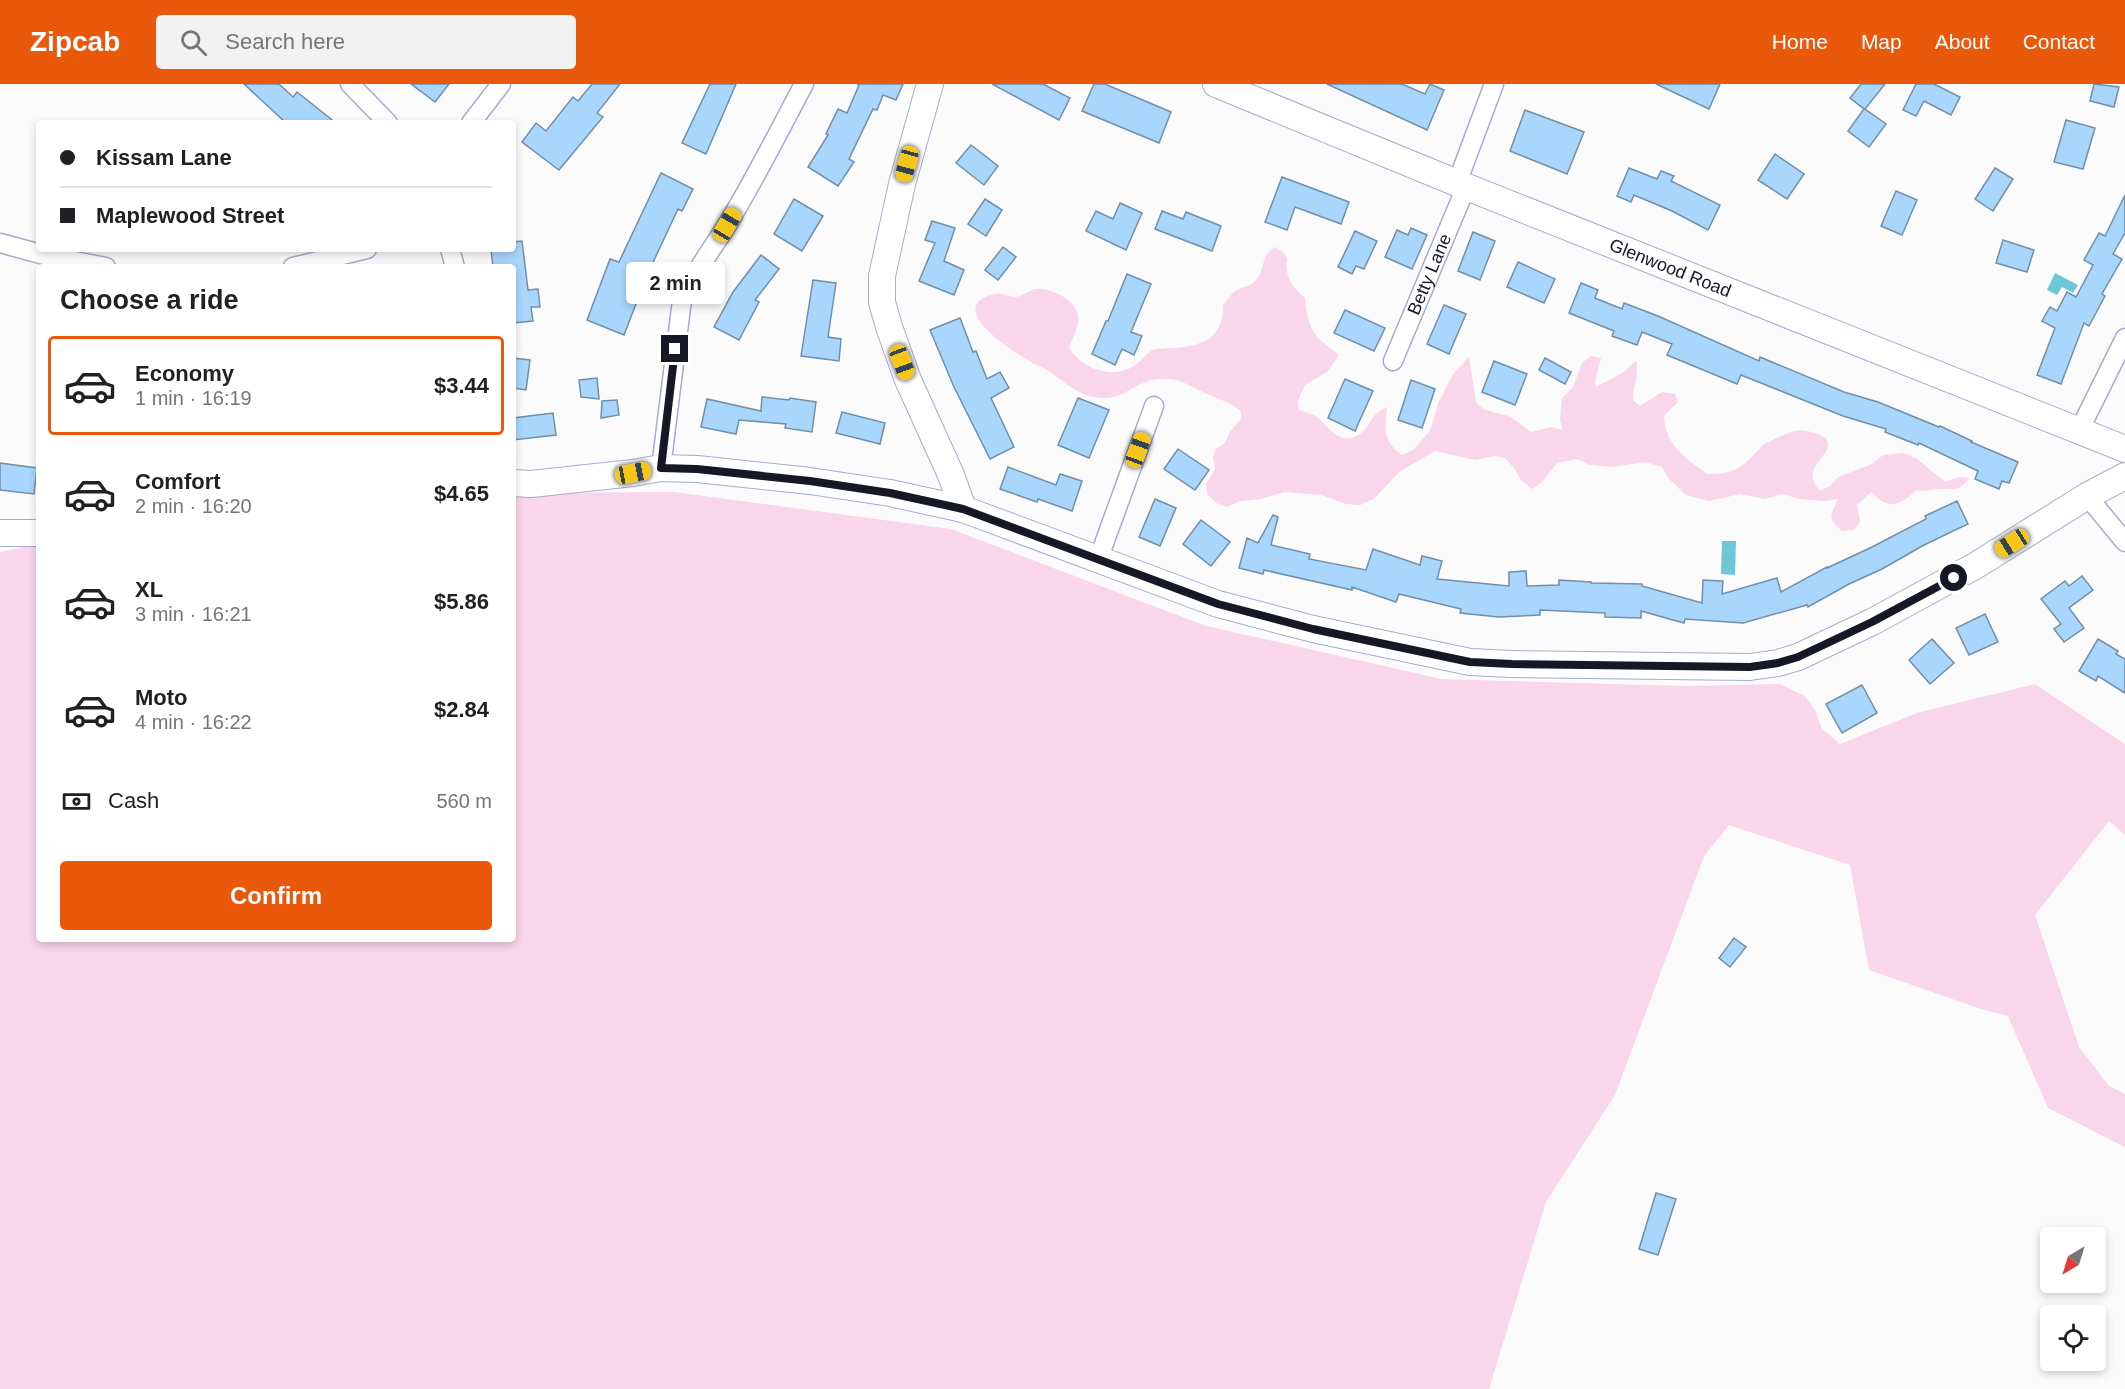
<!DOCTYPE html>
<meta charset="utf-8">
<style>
body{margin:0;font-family:Arial,sans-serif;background:#f2f2f2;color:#202124;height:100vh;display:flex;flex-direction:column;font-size:22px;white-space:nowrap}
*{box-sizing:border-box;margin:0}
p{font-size:20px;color:#757577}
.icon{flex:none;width:33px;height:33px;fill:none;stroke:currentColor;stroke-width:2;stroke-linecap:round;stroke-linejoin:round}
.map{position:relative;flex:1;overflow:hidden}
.details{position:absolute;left:36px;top:180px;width:480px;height:678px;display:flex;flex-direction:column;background:#fff;border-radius:6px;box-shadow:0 3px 9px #0003}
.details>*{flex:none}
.guide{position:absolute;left:36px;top:36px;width:480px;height:132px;border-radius:6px;box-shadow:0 3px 9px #0003;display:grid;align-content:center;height:132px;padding:0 24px;background:#fff}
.needle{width:39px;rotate:218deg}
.tools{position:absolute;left:2040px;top:1143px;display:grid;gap:12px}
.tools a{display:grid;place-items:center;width:66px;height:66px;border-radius:6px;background:#fff;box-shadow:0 3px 9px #0003;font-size:30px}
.end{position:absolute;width:27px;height:27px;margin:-14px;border:8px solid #161925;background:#fff;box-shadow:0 0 0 3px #fff}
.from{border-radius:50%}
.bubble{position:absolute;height:42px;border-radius:6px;background:#fff;box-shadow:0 3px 9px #0003;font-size:20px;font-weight:800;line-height:42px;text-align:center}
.car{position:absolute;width:18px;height:36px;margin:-18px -9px;border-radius:8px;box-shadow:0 0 4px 2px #0007;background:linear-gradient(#f5c518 24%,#345 0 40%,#f5c518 0 76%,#345 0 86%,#f5c518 0)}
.guide b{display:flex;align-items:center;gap:21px;height:57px;font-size:22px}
.guide b+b{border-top:2px solid #e0e0e0}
.guide i{width:15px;height:15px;background:#202124}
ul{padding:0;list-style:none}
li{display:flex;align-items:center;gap:18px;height:99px;margin:0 12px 9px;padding:0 12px;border:3px solid transparent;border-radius:6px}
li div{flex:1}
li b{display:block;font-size:22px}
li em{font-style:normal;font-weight:800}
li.active{border-color:#ea580c}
li>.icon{width:54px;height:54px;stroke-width:1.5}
h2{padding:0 24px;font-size:27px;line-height:72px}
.pay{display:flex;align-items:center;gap:15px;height:66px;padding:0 24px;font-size:22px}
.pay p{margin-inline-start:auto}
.primary-button{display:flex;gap:12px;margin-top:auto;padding:12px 24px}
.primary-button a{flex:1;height:69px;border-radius:6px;background:#ea580c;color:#fff;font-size:24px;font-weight:800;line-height:69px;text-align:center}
header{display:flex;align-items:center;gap:36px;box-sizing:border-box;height:84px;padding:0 30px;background:#ea580c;color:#fff}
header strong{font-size:28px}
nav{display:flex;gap:33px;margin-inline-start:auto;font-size:21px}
.search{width:420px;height:54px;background:#f2f2f2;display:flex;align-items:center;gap:15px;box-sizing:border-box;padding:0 21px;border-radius:6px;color:#757577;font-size:22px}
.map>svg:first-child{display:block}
.green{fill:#f9d6e9}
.water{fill:#6dc7d7}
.building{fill:#a8d6fc;stroke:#728fa7;stroke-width:1.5}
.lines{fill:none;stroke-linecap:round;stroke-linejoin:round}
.street-casing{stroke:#a6acce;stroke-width:21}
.secondary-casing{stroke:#a6acce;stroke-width:28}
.street{stroke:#fff;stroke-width:18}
.secondary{stroke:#fff;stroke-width:26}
.route{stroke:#161925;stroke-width:8}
.labels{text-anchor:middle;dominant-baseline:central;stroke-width:5;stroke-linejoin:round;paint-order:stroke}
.street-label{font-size:18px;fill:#161925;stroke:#fff}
</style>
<header>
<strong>Zipcab</strong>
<div class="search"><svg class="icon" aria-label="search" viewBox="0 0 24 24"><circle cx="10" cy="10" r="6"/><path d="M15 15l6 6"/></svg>Search here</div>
<nav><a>Home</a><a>Map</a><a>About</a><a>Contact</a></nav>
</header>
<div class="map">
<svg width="2125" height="1305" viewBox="0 0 2125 1305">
<rect width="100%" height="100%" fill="#fbfbfb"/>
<!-- green -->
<g class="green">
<path d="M1275,163L1284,169L1287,175C1284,192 1293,204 1305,214C1308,247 1313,251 1339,271L1327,288L1305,301L1298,316L1299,326C1305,328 1312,330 1317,333C1330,344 1341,364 1361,349C1374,339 1368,332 1387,323C1385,345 1382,356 1402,371L1413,366L1430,347L1438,320L1453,290L1469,273L1476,318L1483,325L1511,333L1531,348L1551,343L1563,346L1560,336L1562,314L1573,303L1582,279L1591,272L1601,274L1595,298L1596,303L1622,289L1636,277C1640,293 1632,302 1633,316L1640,322L1662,308L1675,310L1678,318L1664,332C1665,362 1685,373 1707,390C1718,390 1729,389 1738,384C1748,378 1755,370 1762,362C1766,358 1794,346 1800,346C1807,347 1821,349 1826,355C1838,370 1797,382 1820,407L1830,402L1838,393L1872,380L1883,371L1903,369L1916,374L1945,398L1959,393L1969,394C1959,409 1953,404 1938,405C1930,406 1925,408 1917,406C1898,422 1890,427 1871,408L1857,421L1860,438L1854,446L1842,447C1826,433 1831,431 1838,415L1824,417L1800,415L1782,410L1765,415L1740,410L1709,417L1686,411L1668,394L1662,383L1646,378L1612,383L1590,381L1577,375L1557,379L1542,398L1532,405L1521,396L1514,384L1505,374L1495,372L1475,376L1435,367L1399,388L1374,415L1360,421L1346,420L1321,411L1284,408L1261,415L1240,417L1227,423L1216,419L1207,410L1206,400L1215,385L1213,373L1216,365L1225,359L1230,348L1241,335V327C1230,318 1221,316 1209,311C1187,301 1176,290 1149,297C1126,304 1121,318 1094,313C1073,310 1058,290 1039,282C1022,274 939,224 994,210C1002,208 1009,213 1016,213C1023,212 1030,205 1037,205C1054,204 1082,219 1078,238C1077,247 1072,255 1069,264C1082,284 1111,296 1134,282C1141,278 1145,271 1151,267C1157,264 1168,264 1174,264C1202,262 1224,254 1223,221C1227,217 1231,210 1235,207C1241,203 1248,203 1253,199C1267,187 1259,172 1275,163Z"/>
<polygon points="674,408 951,445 1206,542 1442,595 1683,602 1780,600 1805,612 1815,626 1822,645 1840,660 1917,629 2035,600 2125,660 2125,751 2109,737 2035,831 2079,963 2109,1002 2125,1010 2125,1063 2048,1024 2008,932 1978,924 1869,886 1850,781 1729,741 1704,772 1615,1011 1546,1118 1489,1305 0,1305 0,468 39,460 39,855 513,855 513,409"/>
</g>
<!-- water -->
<g class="water">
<polygon points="2055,189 2078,201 2073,209 2062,203 2057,211 2047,206"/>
<polygon points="1722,457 1736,457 1735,491 1721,490"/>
</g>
<!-- building -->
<g class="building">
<polygon points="244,0 279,0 293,13 297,8 336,39 286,39"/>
<polygon points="411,0 449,0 435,18"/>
<polygon points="592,0 620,0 597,29 603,33 559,86 522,58 536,39 546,47 573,13 578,17"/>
<polygon points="710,0 736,0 706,70 682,59"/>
<polygon points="857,0 903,0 896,16 883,11 877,26 873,25 849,75 854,78 838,102 808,83 828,51 826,50 838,25 847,29 859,1"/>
<polygon points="992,0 1043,0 1070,14 1059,36"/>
<polygon points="1094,0 1105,0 1171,28 1159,59 1082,27"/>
<polygon points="1327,0 1402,0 1425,10 1430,0 1444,6 1427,46"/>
<polygon points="1656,0 1720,0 1709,25"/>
<polygon points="1861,0 1885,0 1865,25 1886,40 1869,63 1848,47 1864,25 1850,14"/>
<polygon points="1916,0 1934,0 1960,13 1951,31 1924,17 1916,32 1903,26"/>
<polygon points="2094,0 2119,3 2114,23 2090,17"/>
<polygon points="1525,26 1584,48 1567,90 1510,67"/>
<polygon points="2066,36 2095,44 2083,85 2054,78"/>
<polygon points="971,61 998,82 984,101 956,79"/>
<polygon points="1775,70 1804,90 1787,115 1758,96"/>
<polygon points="1629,84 1657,95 1661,87 1674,92 1671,97 1720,121 1708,146 1672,127 1634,111 1631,118 1617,112"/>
<polygon points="1995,84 2013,95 1993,127 1975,115"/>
<polygon points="661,89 693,105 682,127 678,125 648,189 624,251 587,236 610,175 619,178"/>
<polygon points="1282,93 1349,118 1341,140 1295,123 1287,146 1265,138"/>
<polygon points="1896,107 1917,116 1902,151 1881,142"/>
<polygon points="2125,111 2125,149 2113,170 2122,175 2102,210 2105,212 2089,242 2084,239 2061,300 2037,291 2055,244 2042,237 2050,223 2057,227 2067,208 2076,213 2093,181 2084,176 2099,149 2105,152"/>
<polygon points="794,115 823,132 802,167 774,150"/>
<polygon points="985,115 1002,126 986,152 968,140"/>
<polygon points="1120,119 1142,129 1126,166 1086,147 1096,127 1113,135"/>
<polygon points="1162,127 1183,135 1186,128 1221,142 1212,167 1155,145"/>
<polygon points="932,137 955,144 944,177 964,186 954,211 919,197 935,159 925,156"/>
<polygon points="1411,144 1427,151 1412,185 1385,173 1397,146 1408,151"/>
<polygon points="1355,147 1377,157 1364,185 1356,182 1352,190 1338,183"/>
<polygon points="1473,148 1495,157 1480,196 1458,187"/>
<polygon points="2003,156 2034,166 2027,188 1996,179"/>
<polygon points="522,157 528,206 538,205 540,223 531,223 533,237 513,239 513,183 493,183 491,165 513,165 513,158"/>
<polygon points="1003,163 1016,173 998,196 985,186"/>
<polygon points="761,171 779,185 755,216 759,218 739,256 714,243 733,208"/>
<polygon points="1518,178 1555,195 1544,219 1507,203"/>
<polygon points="1127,190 1151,200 1131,248 1142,252 1134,271 1122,265 1115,281 1092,270 1106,237 1108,237"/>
<polygon points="813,196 836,199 828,253 841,255 839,277 801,272"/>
<polygon points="1581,199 1598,206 1595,214 1622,225 1624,219 1658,232 1759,277 1760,273 1844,308 1878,318 1939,343 1940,342 1972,357 1971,358 2018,378 2009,399 2002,397 1999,405 1975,395 1978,387 1919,359 1918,361 1885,348 1886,345 1843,332 1741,291 1737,300 1667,271 1672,260 1642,248 1637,261 1612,252 1614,247 1569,229"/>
<polygon points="1444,221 1466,230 1449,270 1427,260"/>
<polygon points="1345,226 1385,244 1374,267 1334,249"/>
<polygon points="960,234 973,268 976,267 987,295 1000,288 1009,304 991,314 1014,363 990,375 954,303 930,246"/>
<polygon points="513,274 530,276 526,306 513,304"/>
<polygon points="1545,274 1571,288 1565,300 1539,286"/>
<polygon points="1494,277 1527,290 1515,321 1482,308"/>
<polygon points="597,294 599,315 581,313 579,296"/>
<polygon points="1345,295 1373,307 1355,347 1328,334"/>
<polygon points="1411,296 1435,305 1422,344 1398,336"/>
<polygon points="762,313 789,316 790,314 816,318 812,348 785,344 786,340 739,336 736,350 701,343 707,315 761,327"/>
<polygon points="1078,314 1109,326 1089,374 1058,361"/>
<polygon points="617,316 619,331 601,334 602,317"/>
<polygon points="842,328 885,339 880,360 836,349"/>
<polygon points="553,329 556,351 513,356 513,334"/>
<polygon points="1178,365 1209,386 1195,406 1164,385"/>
<polygon points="0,379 37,384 34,410 0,406"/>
<polygon points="1008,383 1056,401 1060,390 1082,397 1072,427 1038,415 1037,418 1000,405"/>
<polygon points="1155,415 1176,424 1160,462 1139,453"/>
<polygon points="1957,417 1968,440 1924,461 1882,485 1849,500 1808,523 1807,521 1743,539 1685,535 1684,539 1641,527 1641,534 1605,533 1605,529 1540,526 1540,531 1499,533 1460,529 1461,525 1399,510 1396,518 1352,503 1352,506 1264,486 1263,490 1239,484 1247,454 1258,459 1273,431 1278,433 1271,461 1310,470 1309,475 1366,486 1373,465 1420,481 1422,472 1442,477 1437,495 1509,502 1509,488 1526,487 1527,502 1559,501 1559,496 1591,498 1591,499 1642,500 1642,502 1702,519 1703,496 1723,497 1722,510 1777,494 1781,508 1827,483 1827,484 1872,463 1926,435 1925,432"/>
<polygon points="1201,436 1230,458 1211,482 1183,460"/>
<polygon points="2082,492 2093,506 2069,524 2084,544 2064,558 2054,545 2061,540 2041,515 2065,497 2069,502"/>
<polygon points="1985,530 1998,558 1969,571 1956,544"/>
<polygon points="1932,555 1954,579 1930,600 1909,576"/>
<polygon points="2098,555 2118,567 2116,570 2125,575 2125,609 2098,592 2096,597 2079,587"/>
<polygon points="1862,601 1877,629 1842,649 1826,620"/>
<polygon points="1734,854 1746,863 1730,883 1719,874"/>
<polygon points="1656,1109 1676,1115 1658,1171 1639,1165"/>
</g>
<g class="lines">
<!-- street casing -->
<g class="street-casing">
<g id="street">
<polyline points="350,0 388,39"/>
<polyline points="471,39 501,0"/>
<polyline points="1457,99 1494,0"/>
<polyline points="0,159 48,172 106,183"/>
<polyline points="450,165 455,183"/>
<polyline points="293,183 367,165"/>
<path id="s1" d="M1393,277L1466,103"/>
<polyline points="2079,347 2125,254"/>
<path d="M661,384L682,216C693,189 712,166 727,141C755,95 779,47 804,0"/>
<polyline points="2087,412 2125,458"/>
<polyline points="1098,476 1154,322"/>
</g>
</g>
<!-- secondary casing -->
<g class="secondary-casing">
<g id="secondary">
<polyline points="930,0 902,100 882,192 882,218 889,243 908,296 951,391 963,425"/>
<path id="s2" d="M1216,0L1457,99L2125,365"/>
<polyline points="513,399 531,400 633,389 661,384 697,385 810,397 890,409 963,425 1218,520 1313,545 1470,578 1512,580 1750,583 1778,579 1798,573 1872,538 1975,482 2087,412 2125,392"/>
<polyline points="0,449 39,449"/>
</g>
</g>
<!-- street -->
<use href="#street" class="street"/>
<!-- secondary -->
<use href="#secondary" class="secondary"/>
</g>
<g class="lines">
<!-- route -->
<polyline class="route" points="675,265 661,384 697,385 810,397 890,409 963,425 1218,520 1313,545 1470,578 1512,580 1750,583 1778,579 1798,573 1872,538 1954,494"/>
</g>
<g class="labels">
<!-- street labels -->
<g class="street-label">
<text stroke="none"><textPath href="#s2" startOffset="490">Glenwood Road</textPath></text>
<text stroke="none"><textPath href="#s1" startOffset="94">Betty Lane</textPath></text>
</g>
</g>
</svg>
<div class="tools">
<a><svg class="needle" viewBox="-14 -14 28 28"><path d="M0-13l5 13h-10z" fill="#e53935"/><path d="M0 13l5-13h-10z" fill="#757577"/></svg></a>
<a><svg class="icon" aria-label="locate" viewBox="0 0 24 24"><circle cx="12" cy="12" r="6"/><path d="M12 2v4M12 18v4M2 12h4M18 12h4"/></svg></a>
</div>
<i class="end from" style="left:1954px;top:494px"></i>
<i class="end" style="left:675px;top:265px"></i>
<div class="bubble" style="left:626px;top:178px;width:99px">2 min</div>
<i class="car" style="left:907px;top:80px;rotate:195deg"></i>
<i class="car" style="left:727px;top:141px;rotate:30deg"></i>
<i class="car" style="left:902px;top:278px;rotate:159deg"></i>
<i class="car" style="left:1138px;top:366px;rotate:20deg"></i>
<i class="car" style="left:633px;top:389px;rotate:79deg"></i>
<i class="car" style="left:2012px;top:459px;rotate:238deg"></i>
<div class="guide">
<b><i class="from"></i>Kissam Lane</b>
<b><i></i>Maplewood Street</b>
</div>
<section class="details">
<h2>Choose a ride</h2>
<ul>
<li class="active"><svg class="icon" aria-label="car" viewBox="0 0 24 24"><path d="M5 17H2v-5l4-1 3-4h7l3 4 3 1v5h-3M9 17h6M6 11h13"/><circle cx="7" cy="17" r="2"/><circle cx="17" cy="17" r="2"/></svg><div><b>Economy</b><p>1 min · 16:19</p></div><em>$3.44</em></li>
<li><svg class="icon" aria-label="car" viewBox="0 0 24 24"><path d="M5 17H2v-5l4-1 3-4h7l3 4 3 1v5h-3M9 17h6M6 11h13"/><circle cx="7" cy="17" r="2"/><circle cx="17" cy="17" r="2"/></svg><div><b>Comfort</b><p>2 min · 16:20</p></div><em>$4.65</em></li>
<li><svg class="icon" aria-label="car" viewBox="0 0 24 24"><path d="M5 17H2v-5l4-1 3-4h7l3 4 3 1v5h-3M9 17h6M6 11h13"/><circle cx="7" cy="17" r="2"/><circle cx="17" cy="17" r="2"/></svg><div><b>XL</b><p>3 min · 16:21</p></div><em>$5.86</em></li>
<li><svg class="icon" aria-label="car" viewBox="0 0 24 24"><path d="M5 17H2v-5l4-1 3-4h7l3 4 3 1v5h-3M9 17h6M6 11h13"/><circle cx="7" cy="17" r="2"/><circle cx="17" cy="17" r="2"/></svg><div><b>Moto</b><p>4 min · 16:22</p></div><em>$2.84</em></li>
</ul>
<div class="pay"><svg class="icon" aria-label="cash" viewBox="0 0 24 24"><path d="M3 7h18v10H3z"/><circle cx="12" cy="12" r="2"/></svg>Cash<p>560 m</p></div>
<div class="primary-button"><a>Confirm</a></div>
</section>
</div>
